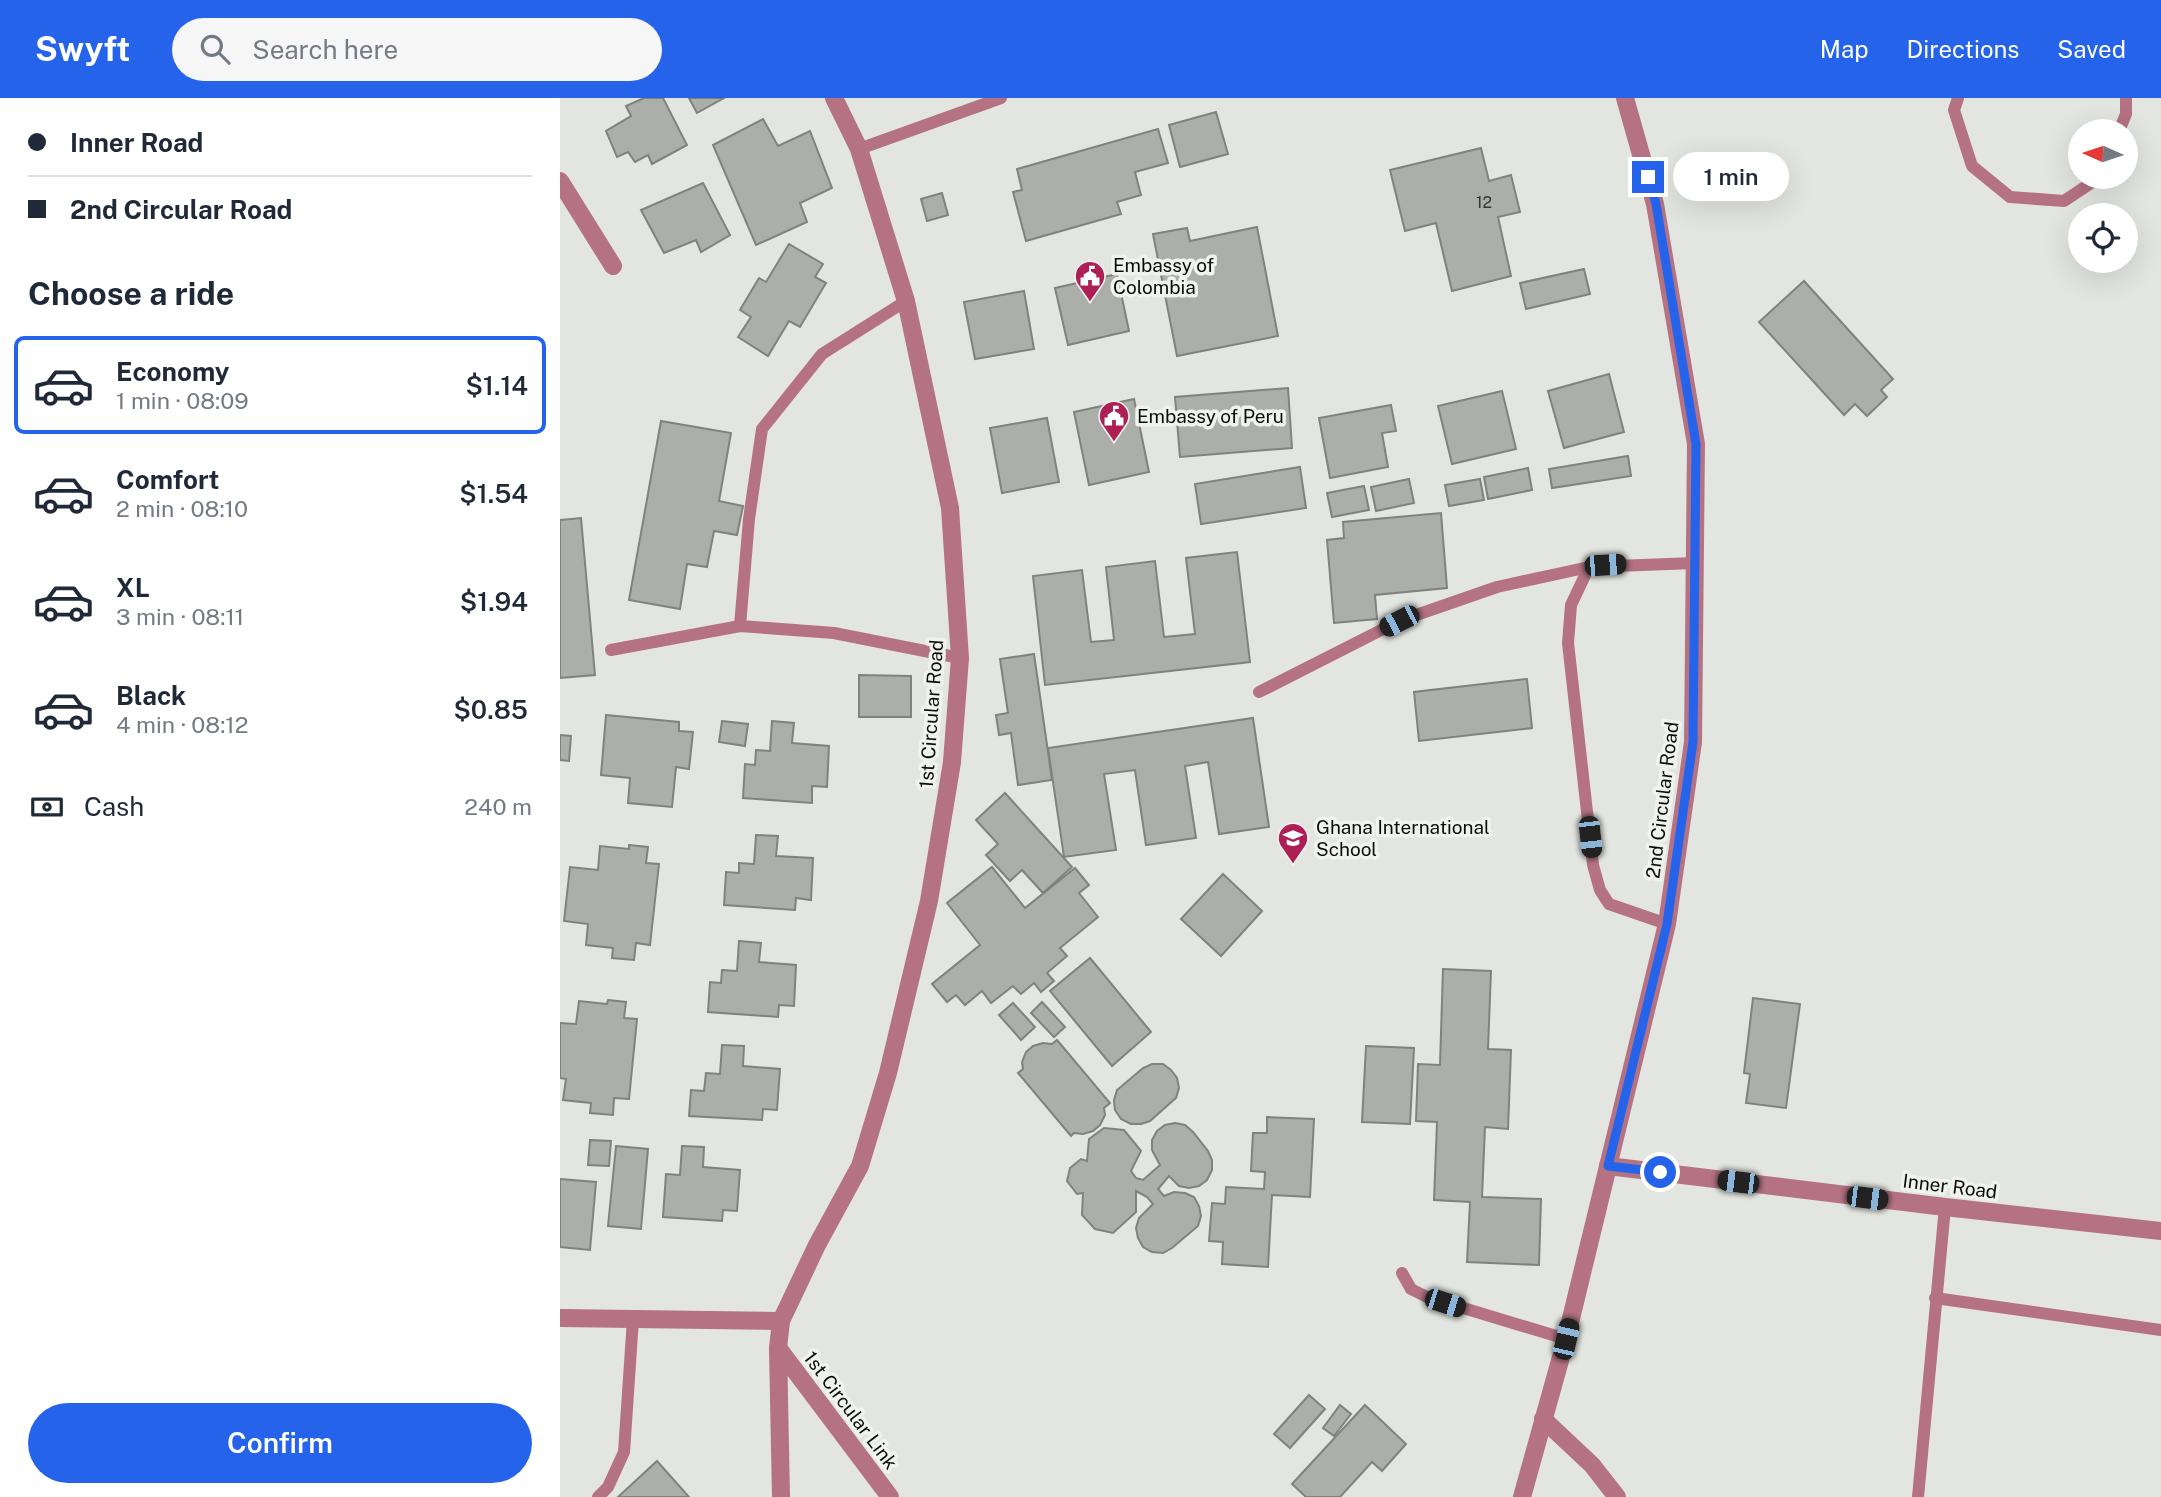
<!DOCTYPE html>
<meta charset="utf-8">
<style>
body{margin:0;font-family:"Public Sans",sans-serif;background:#f6f6f7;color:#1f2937;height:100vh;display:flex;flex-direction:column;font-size:26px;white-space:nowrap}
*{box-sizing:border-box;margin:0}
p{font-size:23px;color:#747a83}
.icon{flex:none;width:38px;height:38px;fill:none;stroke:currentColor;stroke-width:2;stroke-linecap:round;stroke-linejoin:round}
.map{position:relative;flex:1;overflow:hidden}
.side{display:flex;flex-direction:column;background:#fff;width:560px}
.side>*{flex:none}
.guide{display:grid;align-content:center;height:154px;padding:0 28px;background:#fff}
.needle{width:46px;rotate:273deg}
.buttons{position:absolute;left:1508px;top:21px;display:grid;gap:14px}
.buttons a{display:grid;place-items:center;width:70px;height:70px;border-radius:50%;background:#fff;box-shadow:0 7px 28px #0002;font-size:35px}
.end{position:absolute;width:32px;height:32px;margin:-16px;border:9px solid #2563eb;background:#fff;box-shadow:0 0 0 4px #fff}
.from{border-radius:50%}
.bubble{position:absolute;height:49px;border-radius:24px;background:#fff;box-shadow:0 7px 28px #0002;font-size:23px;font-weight:600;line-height:49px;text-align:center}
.car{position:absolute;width:21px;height:42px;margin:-21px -10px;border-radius:9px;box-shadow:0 0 5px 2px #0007;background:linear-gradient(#222 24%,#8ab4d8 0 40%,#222 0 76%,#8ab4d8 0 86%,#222 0)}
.guide b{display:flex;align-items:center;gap:24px;height:66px;font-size:26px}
.guide b+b{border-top:2px solid #e0e1e3}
.guide i{width:18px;height:18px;background:#1f2937}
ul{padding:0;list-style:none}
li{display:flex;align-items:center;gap:21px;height:98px;margin:0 14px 10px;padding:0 14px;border:4px solid transparent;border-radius:10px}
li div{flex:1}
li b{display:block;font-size:26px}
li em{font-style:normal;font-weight:600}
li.selected{border-color:#2563eb}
li>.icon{width:63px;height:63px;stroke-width:1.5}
h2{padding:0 28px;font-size:32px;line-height:84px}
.pay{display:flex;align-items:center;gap:18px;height:77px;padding:0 28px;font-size:26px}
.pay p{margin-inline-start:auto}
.button{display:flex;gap:14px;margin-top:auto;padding:14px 28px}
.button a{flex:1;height:80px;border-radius:42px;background:#2563eb;color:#fff;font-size:28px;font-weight:600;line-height:80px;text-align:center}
header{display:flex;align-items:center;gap:42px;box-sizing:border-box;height:98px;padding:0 35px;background:#2563eb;color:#fff}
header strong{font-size:33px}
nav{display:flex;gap:38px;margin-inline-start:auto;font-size:24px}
.search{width:490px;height:63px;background:#f6f6f7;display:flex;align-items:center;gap:18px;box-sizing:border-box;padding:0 24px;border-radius:38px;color:#747a83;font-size:26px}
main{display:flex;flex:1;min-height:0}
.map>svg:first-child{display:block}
.building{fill:#acafa9;stroke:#7f827d;stroke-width:2}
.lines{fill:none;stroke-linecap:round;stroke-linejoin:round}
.service{stroke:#b47282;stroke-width:12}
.minor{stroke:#b47282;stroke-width:18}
.tertiary{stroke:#b47282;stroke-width:18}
.route{stroke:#2563eb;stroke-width:9}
.labels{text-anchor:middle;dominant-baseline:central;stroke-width:7;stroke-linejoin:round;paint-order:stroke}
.number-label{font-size:16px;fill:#343632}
.poi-label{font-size:19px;fill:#0c0d0b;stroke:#eff3ed;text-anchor:start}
.street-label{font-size:19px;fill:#0c0d0b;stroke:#eff3ed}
</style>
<header>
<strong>Swyft</strong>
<div class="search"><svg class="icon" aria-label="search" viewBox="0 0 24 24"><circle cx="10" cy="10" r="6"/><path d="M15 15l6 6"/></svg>Search here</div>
<nav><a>Map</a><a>Directions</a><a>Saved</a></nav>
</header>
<main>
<section class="side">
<div class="guide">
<b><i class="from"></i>Inner Road</b>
<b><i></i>2nd Circular Road</b>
</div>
<h2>Choose a ride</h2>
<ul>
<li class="selected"><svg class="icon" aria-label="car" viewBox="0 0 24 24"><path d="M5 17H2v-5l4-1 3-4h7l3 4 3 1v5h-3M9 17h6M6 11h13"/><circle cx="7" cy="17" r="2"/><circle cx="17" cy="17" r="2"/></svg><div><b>Economy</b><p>1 min · 08:09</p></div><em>$1.14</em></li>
<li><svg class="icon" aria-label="car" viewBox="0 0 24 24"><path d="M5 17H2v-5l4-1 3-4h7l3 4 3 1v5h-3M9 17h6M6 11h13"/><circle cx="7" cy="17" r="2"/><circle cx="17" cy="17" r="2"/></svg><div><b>Comfort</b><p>2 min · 08:10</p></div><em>$1.54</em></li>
<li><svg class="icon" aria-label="car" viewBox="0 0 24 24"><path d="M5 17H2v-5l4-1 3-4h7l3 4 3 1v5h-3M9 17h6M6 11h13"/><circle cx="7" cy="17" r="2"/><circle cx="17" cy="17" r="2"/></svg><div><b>XL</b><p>3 min · 08:11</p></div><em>$1.94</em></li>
<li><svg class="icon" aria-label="car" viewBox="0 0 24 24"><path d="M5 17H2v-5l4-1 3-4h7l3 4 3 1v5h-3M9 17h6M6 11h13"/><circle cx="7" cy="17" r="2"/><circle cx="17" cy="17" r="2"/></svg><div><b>Black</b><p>4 min · 08:12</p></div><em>$0.85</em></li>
</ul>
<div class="pay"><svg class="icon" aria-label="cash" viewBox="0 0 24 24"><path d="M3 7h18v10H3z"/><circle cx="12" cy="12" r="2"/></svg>Cash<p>240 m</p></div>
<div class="button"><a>Confirm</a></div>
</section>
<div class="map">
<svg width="1601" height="1399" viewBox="0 0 1601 1399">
<rect width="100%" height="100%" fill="#e2e5e0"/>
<!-- building -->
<g class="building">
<polygon points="84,0 103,0 127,47 92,66 88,57 75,64 68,54 57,59 46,33 71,18 66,8"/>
<polygon points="129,0 164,0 137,15"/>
<polygon points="656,14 668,56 620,69 609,27"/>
<polygon points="203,21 218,48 250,33 272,90 240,105 247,124 196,147 153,47"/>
<polygon points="598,31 608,65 575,74 581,97 557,104 561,116 466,143 453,94 462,92 457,71"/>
<polygon points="921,50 929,83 951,77 960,114 938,119 951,178 892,193 876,125 845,133 830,72"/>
<polygon points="143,85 170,137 141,154 136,142 104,155 81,112"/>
<polygon points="382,95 388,117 367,123 361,101"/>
<polygon points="697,129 718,238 617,258 593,136 627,130 630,143"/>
<polygon points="229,146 263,166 255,179 266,185 240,229 229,223 208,258 178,239 191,219 180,212 199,180 206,184"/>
<polygon points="1024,171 1030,196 966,211 960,185"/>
<polygon points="557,176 569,233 508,247 495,190"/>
<polygon points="1244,183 1333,281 1321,292 1327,299 1307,318 1295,306 1284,317 1199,224"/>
<polygon points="464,193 474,251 415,261 404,204"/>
<polygon points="1049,276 1064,334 1004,350 988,293"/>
<polygon points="728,290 732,350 620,359 615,299"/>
<polygon points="942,293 956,351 892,366 878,308"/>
<polygon points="574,301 589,374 529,387 514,314"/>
<polygon points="831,307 836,333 822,335 828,369 770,380 759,320"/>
<polygon points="487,320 499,384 442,395 430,330"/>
<polygon points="101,323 171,335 159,403 183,408 177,437 154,433 147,469 127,466 120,511 69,502"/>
<polygon points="1068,358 1071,378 992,390 989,371"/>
<polygon points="740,369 746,410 641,426 635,386"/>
<polygon points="968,370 972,392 928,401 924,379"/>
<polygon points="849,381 854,405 816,413 811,389"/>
<polygon points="920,381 924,402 889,408 885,387"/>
<polygon points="804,388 809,412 772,419 767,395"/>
<polygon points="881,415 887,490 815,497 817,521 774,525 767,442 784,440 783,424"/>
<polygon points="21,420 35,577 0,580 0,422"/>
<polygon points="677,454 690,564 485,587 473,478 522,472 531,544 554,542 546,469 595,463 604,539 635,536 626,460"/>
<polygon points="474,556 492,682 458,687 451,635 439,637 436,617 448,615 440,561"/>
<polygon points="299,577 351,578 351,619 299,619"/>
<polygon points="967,581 972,630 859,643 854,594"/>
<polygon points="46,617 119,624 119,633 133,634 129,671 116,669 112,709 68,705 70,680 41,677"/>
<polygon points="693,620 709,729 659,736 648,664 625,668 636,740 586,747 575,672 544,676 556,752 504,759 488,650"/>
<polygon points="162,623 188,626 185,648 159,644"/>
<polygon points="212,623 234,625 232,645 269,648 267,689 252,688 252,705 183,700 185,666 195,667 196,652 210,653"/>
<polygon points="0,637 11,638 9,663 0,662"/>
<polygon points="445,695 512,769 483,795 462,772 450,783 426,757 438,746 416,722"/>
<polygon points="196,737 218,738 216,758 253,760 251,802 236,800 235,812 164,807 166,774 179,775 179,765 194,766"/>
<polygon points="69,747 88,749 86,765 99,766 90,847 76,845 74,862 52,860 53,850 26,847 28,826 4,823 10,769 38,772 40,748 69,751"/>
<polygon points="432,769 465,810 515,770 529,787 519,795 538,819 500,850 507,858 487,875 494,883 481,894 474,885 461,896 453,888 431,905 422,893 405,907 396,897 387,904 372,886 420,847 387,805"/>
<polygon points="663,776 702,813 661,858 621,821"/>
<polygon points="179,843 201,845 199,864 236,867 234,908 219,907 218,919 148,914 150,884 161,885 162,872 177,873"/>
<polygon points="530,860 591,934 552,968 490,893"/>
<polygon points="883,871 931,873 928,951 951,952 948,1031 925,1029 922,1099 981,1101 979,1167 907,1164 910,1104 874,1102 877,1024 856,1023 858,966 880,967"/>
<polygon points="1193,900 1240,906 1226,1010 1186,1005 1190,976 1184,975"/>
<polygon points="48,902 66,904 64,920 77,921 69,1001 54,1000 53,1017 30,1015 31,1005 3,1002 6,981 0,980 0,925 16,926 19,903 47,906"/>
<polygon points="482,904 505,929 494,939 471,915"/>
<polygon points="453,905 475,929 461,942 439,917"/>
<polygon points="497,942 550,1005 544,1010 545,1017 540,1027 533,1033 523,1036 514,1035 511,1038 458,975 463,971 462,964 466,954 473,948 483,945 492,946"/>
<polygon points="162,947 184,948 183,968 220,971 217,1012 203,1011 202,1022 129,1018 131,992 144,993 146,975 160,976"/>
<polygon points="806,948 854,950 850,1026 802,1024"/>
<polygon points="592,966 603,966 611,972 617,980 619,990 616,1000 590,1023 581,1026 571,1026 561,1021 555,1012 554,1002 557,992 583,970"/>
<polygon points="707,1019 754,1021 750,1099 712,1097 708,1169 662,1166 663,1144 649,1143 652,1105 665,1106 666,1089 704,1091 705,1074 691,1073 693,1035 707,1035"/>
<polygon points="615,1025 625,1027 633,1034 648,1053 652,1062 652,1072 647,1082 639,1088 629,1090 619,1088 609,1078 598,1091 604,1098 614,1094 625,1095 634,1099 639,1108 641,1118 638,1128 612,1150 603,1155 592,1154 583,1149 578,1140 576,1130 579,1120 593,1106 587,1099 576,1093 576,1114 553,1135 535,1131 522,1117 523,1095 517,1096 507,1083 510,1070 521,1061 527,1063 529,1041 544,1030 564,1032 581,1053 571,1073 576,1080 583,1082 600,1067 592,1052 592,1042 597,1033 605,1027"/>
<polygon points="30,1042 51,1043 49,1068 28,1067"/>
<polygon points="56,1048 88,1051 81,1131 48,1128"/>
<polygon points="122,1048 144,1049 143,1069 180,1072 177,1113 163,1112 162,1123 103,1119 106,1076 120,1077"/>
<polygon points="0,1081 36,1084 30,1152 0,1149"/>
<polygon points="749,1297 765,1311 730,1350 714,1336"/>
<polygon points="780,1307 791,1316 774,1338 763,1330"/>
<polygon points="805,1307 846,1346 822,1373 812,1364 780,1399 746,1399 732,1386"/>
<polygon points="97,1363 129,1399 58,1399"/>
</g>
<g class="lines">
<!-- service -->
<g class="service">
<polyline points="1398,0 1394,12 1412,68 1450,99 1504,103 1540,79"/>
<polyline points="1559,33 1566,16 1566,0"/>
<polyline points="299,51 441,0"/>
<polyline points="1029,469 1011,507 1008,545 1033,767 1040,792 1049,806 1107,826"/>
<polyline points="180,528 189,421 202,331 262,256 346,203"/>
<polyline points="51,552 180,528 274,535 400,560"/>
<polyline points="699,594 839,523 937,489 1029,469 1135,465"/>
<polyline points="842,1175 851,1191 867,1199 1006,1241"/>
<polyline points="1375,1200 1601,1232"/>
<polyline points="38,1399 48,1389 64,1354 73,1221"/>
<polyline points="1358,1399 1385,1109"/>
</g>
<!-- minor -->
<g class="minor">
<polyline points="0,83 53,168"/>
<polyline points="1048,1068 1385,1109 1601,1133"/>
<polyline points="0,1220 221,1223"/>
<polyline points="218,1250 330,1399"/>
<polyline points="221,1399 218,1250 221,1223 257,1147 300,1068 328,975 369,803 392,664 400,560 390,410 346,203 299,51 274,0"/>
</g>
<!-- tertiary -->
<g class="tertiary">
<polyline points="983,1321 1032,1367 1057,1399"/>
<polyline points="962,1399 1006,1241 1107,826 1133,644 1136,346 1095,106 1065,0"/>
</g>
</g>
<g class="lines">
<!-- route -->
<polyline class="route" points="1088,79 1096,106 1136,346 1133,644 1107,826 1048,1068 1100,1074"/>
</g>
<!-- icons -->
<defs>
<g id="civic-pin" transform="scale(1.575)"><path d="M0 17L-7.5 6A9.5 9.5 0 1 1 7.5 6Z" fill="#ae1f56" stroke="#eff3ed"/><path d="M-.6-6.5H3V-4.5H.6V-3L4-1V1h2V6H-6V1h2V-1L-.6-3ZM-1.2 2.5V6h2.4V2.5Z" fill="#fff"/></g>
<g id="school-pin" transform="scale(1.575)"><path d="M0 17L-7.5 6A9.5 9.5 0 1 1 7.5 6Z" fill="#ae1f56" stroke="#eff3ed"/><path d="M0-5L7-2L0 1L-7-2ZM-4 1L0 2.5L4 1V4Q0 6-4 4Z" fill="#fff"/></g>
</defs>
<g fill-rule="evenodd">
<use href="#civic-pin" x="530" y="178"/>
<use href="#civic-pin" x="554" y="318"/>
<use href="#school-pin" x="733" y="740"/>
</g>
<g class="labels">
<!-- number labels -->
<g class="number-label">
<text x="924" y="104">12</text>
</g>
<!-- poi labels -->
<g class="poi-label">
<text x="553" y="167">Embassy of<tspan x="553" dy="22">Colombia</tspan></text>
<text x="577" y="318">Embassy of Peru</text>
<text x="756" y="729">Ghana International<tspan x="756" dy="22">School</tspan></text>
</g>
<!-- street labels -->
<g class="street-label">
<text transform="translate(371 616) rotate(-86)">1st Circular Road</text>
<text transform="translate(1102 702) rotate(-83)">2nd Circular Road</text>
<text transform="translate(1390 1088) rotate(7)">Inner Road</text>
<text transform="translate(291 1312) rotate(53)">1st Circular Link</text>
</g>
</g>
</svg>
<div class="buttons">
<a><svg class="needle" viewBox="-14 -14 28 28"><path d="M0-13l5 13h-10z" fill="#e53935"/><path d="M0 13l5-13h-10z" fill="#747a83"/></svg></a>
<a><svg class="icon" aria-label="locate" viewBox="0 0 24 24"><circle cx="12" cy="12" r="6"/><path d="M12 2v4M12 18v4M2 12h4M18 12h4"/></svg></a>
</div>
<i class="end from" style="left:1100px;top:1074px"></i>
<i class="end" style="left:1088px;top:79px"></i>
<div class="bubble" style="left:1113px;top:54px;width:116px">1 min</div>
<i class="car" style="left:1045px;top:467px;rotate:86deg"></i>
<i class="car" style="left:839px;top:523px;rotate:243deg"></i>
<i class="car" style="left:1030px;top:739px;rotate:174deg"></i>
<i class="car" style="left:1178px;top:1084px;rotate:277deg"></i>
<i class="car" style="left:1307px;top:1100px;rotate:97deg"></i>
<i class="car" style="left:885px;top:1205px;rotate:108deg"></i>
<i class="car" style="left:1006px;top:1241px;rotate:13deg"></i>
</div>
</main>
